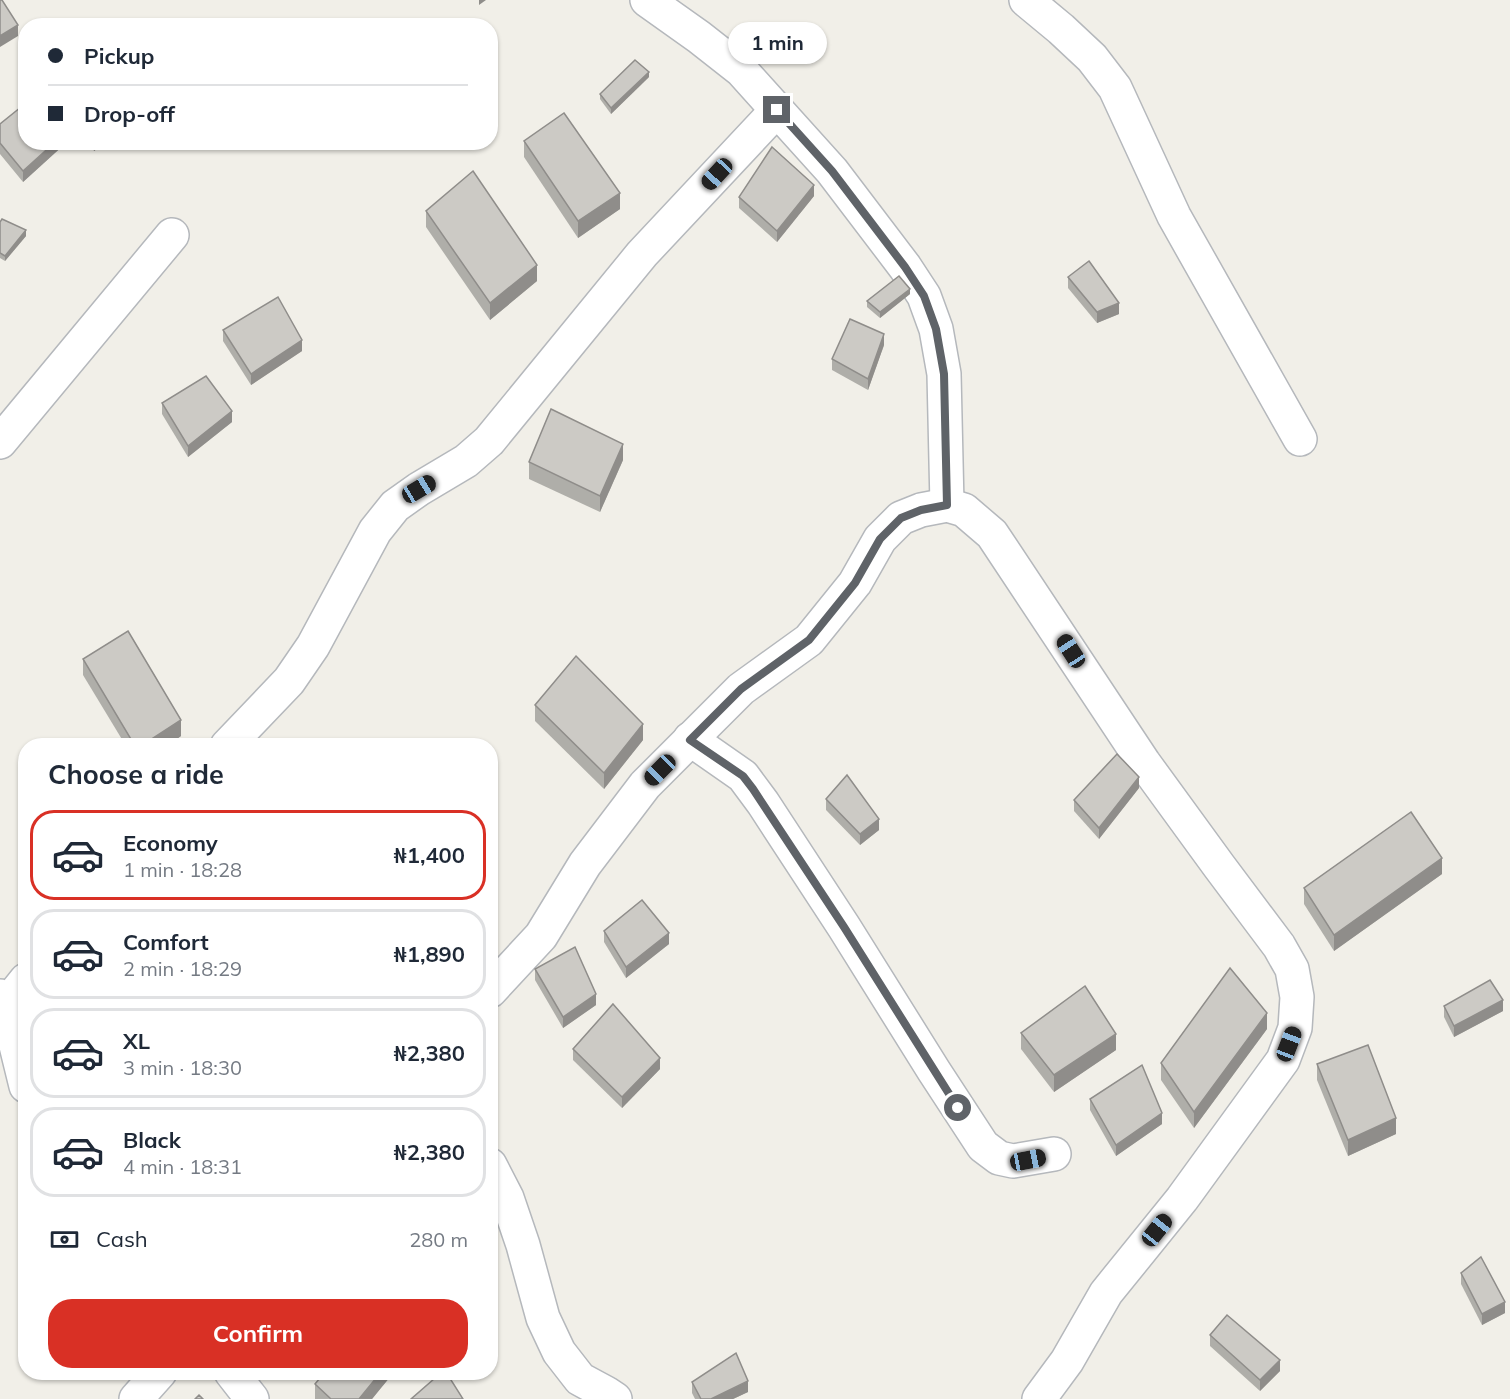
<!DOCTYPE html>
<meta charset="utf-8">
<style>
body{margin:0;font-family:Mulish,sans-serif;background:#f2f2f3;color:#1f2937;height:100vh;display:flex;flex-direction:column;font-size:22px;white-space:nowrap}
*{box-sizing:border-box;margin:0}
p{font-size:20px;color:#747a83}
.icon{flex:none;width:33px;height:33px;fill:none;stroke:currentColor;stroke-width:2;stroke-linecap:round;stroke-linejoin:round}
.map{position:relative;flex:1;overflow:hidden}
.details{position:absolute;left:18px;top:738px;width:480px;height:642px;display:flex;flex-direction:column;background:#fff;border-radius:24px;box-shadow:0 2px 4px #0004}
.details>*{flex:none}
.top-card{position:absolute;left:18px;top:18px;width:480px;height:132px;border-radius:24px;box-shadow:0 2px 4px #0004;display:grid;align-content:center;height:132px;padding:0 30px;background:#fff}
.end{position:absolute;width:27px;height:27px;margin:-14px;border:8px solid #5f6368;background:#fff;box-shadow:0 0 0 3px #fff}
.from{border-radius:50%}
.bubble{position:absolute;height:42px;border-radius:21px;background:#fff;box-shadow:0 2px 4px #0004;font-size:20px;font-weight:700;line-height:42px;text-align:center}
.car{position:absolute;width:18px;height:36px;margin:-18px -9px;border-radius:8px;box-shadow:0 0 4px 2px #0007;background:linear-gradient(#222 24%,#8ab4d8 0 40%,#222 0 76%,#8ab4d8 0 86%,#222 0)}
.top-card b{display:flex;align-items:center;gap:21px;height:57px;font-size:22px}
.top-card b+b{border-top:2px solid #e0e1e3}
.top-card i{width:15px;height:15px;background:#1f2937}
ul{padding:0;list-style:none}
li{display:flex;align-items:center;gap:18px;height:90px;margin:0 12px 9px;padding:0 18px;border:3px solid #e0e1e3;border-radius:24px}
li div{flex:1}
li b{display:block;font-size:22px}
li em{font-style:normal;font-weight:700}
li.on{border-color:#d93025}
li>.icon{width:54px;height:54px;stroke-width:1.5}
h2{padding:0 30px;font-size:27px;line-height:72px}
.pay{display:flex;align-items:center;gap:15px;height:66px;padding:0 30px;font-size:22px}
.pay p{margin-inline-start:auto}
.action{display:flex;gap:12px;margin-top:auto;padding:12px 30px}
.action a{flex:1;height:69px;border-radius:24px;background:#d93025;color:#fff;font-size:24px;font-weight:700;line-height:69px;text-align:center}
.map>svg:first-child{display:block}
.lines{fill:none;stroke-linecap:round;stroke-linejoin:round}
.street-casing{stroke:#b5b8bc;stroke-width:36}
.street{stroke:#fff;stroke-width:33}
.wall{fill:#afaea9}
.shaded-wall{fill:#8f8d8a}
.building{fill:#cccac5;stroke:#8f8d8a;stroke-width:1.5}
.route{stroke:#5f6368;stroke-width:8}
</style>
<div class="map">
<svg width="1510" height="1399" viewBox="0 0 1510 1399">
<rect width="100%" height="100%" fill="#f1efe8"/>
<g class="lines">
<!-- street casing -->
<g class="street-casing">
<g id="street">
<polyline points="647,0 699,37 741,70 832,171 905,267 924,296 936,329 944,374 947,505"/>
<polyline points="1026,0 1061,29 1092,58 1115,88 1174,216 1300,439"/>
<polyline points="0,442 172,235"/>
<polyline points="690,739 743,776 763,803 844,927 934,1071 983,1146 999,1158 1013,1161 1054,1154"/>
<polyline points="227,746 289,681 313,646 375,531 395,506 419,489 466,461 489,441 642,254 777,110"/>
<polyline points="490,991 541,936 585,864 645,785 741,689 809,640 855,583 880,539 901,518 921,510 947,505 964,510 992,534 1144,763 1219,866 1279,946 1292,969 1297,997 1295,1028 1283,1060 1182,1199 1106,1293 1067,1361 1039,1399"/>
<polyline points="0,996 6,1005 26,1086"/>
<polyline points="6,1005 26,980"/>
<polyline points="490,1165 507,1198 523,1245 543,1318 559,1352 580,1379 606,1393 615,1399"/>
<polyline points="231,1372 252,1399"/>
<polyline points="136,1399 160,1372"/>
</g>
</g>
<!-- street -->
<use href="#street" class="street"/>
</g>
<!-- wall -->
<g class="wall">
<polygon points="649,77 611,114 600,99 600,94"/>
<polygon points="0,124 26,142 67,142 23,182 0,154"/>
<polygon points="524,141 620,209 578,238 524,157"/>
<polygon points="89,142 107,142 94,151"/>
<polygon points="814,196 777,242 739,208 739,197"/>
<polygon points="426,211 537,281 490,320 426,227"/>
<polygon points="0,222 26,236 5,261 0,258"/>
<polygon points="1068,277 1119,314 1097,323 1068,288"/>
<polygon points="910,294 880,318 867,307 867,301"/>
<polygon points="223,330 302,351 251,385 223,341"/>
<polygon points="884,345 868,390 832,370 832,359"/>
<polygon points="162,403 232,422 188,457 162,414"/>
<polygon points="623,460 600,512 529,479 529,462"/>
<polygon points="83,659 181,736 167,746 126,746 83,675"/>
<polygon points="535,705 643,740 604,789 535,721"/>
<polygon points="1139,788 1099,839 1074,811 1074,800"/>
<polygon points="826,799 879,830 860,845 826,810"/>
<polygon points="1442,874 1334,951 1304,904 1304,888"/>
<polygon points="604,931 669,944 626,978 604,942"/>
<polygon points="535,969 596,1005 563,1028 535,980"/>
<polygon points="1444,1006 1503,1011 1454,1037 1444,1017"/>
<polygon points="1267,1029 1194,1128 1161,1080 1161,1063"/>
<polygon points="1021,1033 1116,1050 1054,1092 1021,1049"/>
<polygon points="573,1049 660,1069 622,1108 573,1060"/>
<polygon points="1317,1064 1396,1134 1348,1156 1317,1080"/>
<polygon points="1090,1099 1162,1124 1116,1156 1090,1110"/>
<polygon points="1461,1273 1505,1313 1482,1325 1461,1284"/>
<polygon points="1210,1335 1280,1371 1260,1391 1210,1346"/>
<polygon points="325,1372 394,1372 372,1399 315,1399 315,1384"/>
<polygon points="692,1382 748,1392 733,1399 695,1399 692,1393"/>
</g>
<!-- shaded-wall -->
<g class="shaded-wall">
<polygon points="479,0 486,0 479,5"/>
<polygon points="18,25 18,36 0,47 0,36"/>
<polygon points="649,72 649,77 611,114 611,108"/>
<polygon points="55,142 67,142 23,182 23,171"/>
<polygon points="94,142 107,142 94,151"/>
<polygon points="814,185 814,196 777,242 777,231"/>
<polygon points="620,193 620,209 578,238 578,221"/>
<polygon points="26,230 26,236 5,261 5,256"/>
<polygon points="537,265 537,281 490,320 490,303"/>
<polygon points="910,289 910,294 880,318 880,312"/>
<polygon points="1119,303 1119,314 1097,323 1097,312"/>
<polygon points="884,334 884,345 868,390 868,379"/>
<polygon points="302,340 302,351 251,385 251,374"/>
<polygon points="232,411 232,422 188,457 188,446"/>
<polygon points="623,444 623,460 600,512 600,496"/>
<polygon points="181,720 181,736 167,746 141,746"/>
<polygon points="643,724 643,740 604,789 604,773"/>
<polygon points="1139,777 1139,788 1099,839 1099,828"/>
<polygon points="879,819 879,830 860,845 860,834"/>
<polygon points="1442,858 1442,874 1334,951 1334,935"/>
<polygon points="669,933 669,944 626,978 626,967"/>
<polygon points="596,994 596,1005 563,1028 563,1017"/>
<polygon points="1503,1000 1503,1011 1454,1037 1454,1026"/>
<polygon points="1267,1013 1267,1029 1194,1128 1194,1112"/>
<polygon points="1116,1034 1116,1050 1054,1092 1054,1075"/>
<polygon points="660,1058 660,1069 622,1108 622,1097"/>
<polygon points="1162,1113 1162,1124 1116,1156 1116,1145"/>
<polygon points="1396,1118 1396,1134 1348,1156 1348,1140"/>
<polygon points="1505,1302 1505,1313 1482,1325 1482,1314"/>
<polygon points="1280,1360 1280,1371 1260,1391 1260,1380"/>
<polygon points="381,1372 394,1372 372,1399 359,1399"/>
<polygon points="748,1381 748,1392 733,1399 711,1399"/>
</g>
<!-- building -->
<g class="building">
<polygon points="0,0 2,0 18,25 0,36"/>
<polygon points="635,60 649,72 611,108 600,94"/>
<polygon points="26,103 26,142 55,142 23,171 0,143 0,124"/>
<polygon points="564,113 620,193 578,221 524,141"/>
<polygon points="772,147 814,185 777,231 739,197"/>
<polygon points="473,171 537,265 490,303 426,211"/>
<polygon points="2,219 26,230 5,256 0,253 0,222"/>
<polygon points="1089,261 1119,303 1097,312 1068,277"/>
<polygon points="899,276 910,289 880,312 867,301"/>
<polygon points="278,297 302,340 251,374 223,330"/>
<polygon points="850,319 884,334 868,379 832,359"/>
<polygon points="206,376 232,411 188,446 162,403"/>
<polygon points="551,409 623,444 600,496 529,462"/>
<polygon points="128,631 181,720 141,746 135,746 83,659"/>
<polygon points="576,656 643,724 604,773 535,705"/>
<polygon points="1117,754 1139,777 1099,828 1074,800"/>
<polygon points="847,775 879,819 860,834 826,799"/>
<polygon points="1411,812 1442,858 1334,935 1304,888"/>
<polygon points="642,900 669,933 626,967 604,931"/>
<polygon points="575,947 596,994 563,1017 535,969"/>
<polygon points="1230,968 1267,1013 1194,1112 1161,1063"/>
<polygon points="1490,980 1503,1000 1454,1026 1444,1006"/>
<polygon points="1085,986 1116,1034 1054,1075 1021,1033"/>
<polygon points="613,1004 660,1058 622,1097 573,1049"/>
<polygon points="1368,1045 1396,1118 1348,1140 1317,1064"/>
<polygon points="1142,1065 1162,1113 1116,1145 1090,1099"/>
<polygon points="1481,1257 1505,1302 1482,1314 1461,1273"/>
<polygon points="1227,1315 1280,1360 1260,1380 1210,1335"/>
<polygon points="736,1353 748,1381 711,1399 701,1399 692,1382"/>
<polygon points="325,1372 381,1372 359,1399 331,1399 315,1384"/>
<polygon points="442,1372 446,1372 463,1399 411,1399"/>
<polygon points="199,1395 203,1399 195,1399"/>
</g>
<g class="lines">
<!-- route -->
<polyline class="route" points="777,110 832,171 905,267 924,296 936,329 944,374 947,505 921,510 901,518 880,539 855,583 809,640 741,689 690,740 743,776 753,789 844,927 958,1108"/>
</g>
</svg>
<i class="end from" style="left:958px;top:1108px"></i>
<i class="end" style="left:777px;top:110px"></i>
<div class="bubble" style="left:728px;top:22px;width:99px">1 min</div>
<i class="car" style="left:717px;top:174px;rotate:223deg"></i>
<i class="car" style="left:419px;top:489px;rotate:59deg"></i>
<i class="car" style="left:1071px;top:651px;rotate:327deg"></i>
<i class="car" style="left:660px;top:770px;rotate:225deg"></i>
<i class="car" style="left:1289px;top:1044px;rotate:21deg"></i>
<i class="car" style="left:1028px;top:1160px;rotate:79deg"></i>
<i class="car" style="left:1157px;top:1230px;rotate:39deg"></i>
<div class="top-card">
<b><i class="from"></i>Pickup</b>
<b><i></i>Drop-off</b>
</div>
<section class="details">
<h2>Choose a ride</h2>
<ul>
<li class="on"><svg class="icon" aria-label="car" viewBox="0 0 24 24"><path d="M5 17H2v-5l4-1 3-4h7l3 4 3 1v5h-3M9 17h6M6 11h13"/><circle cx="7" cy="17" r="2"/><circle cx="17" cy="17" r="2"/></svg><div><b>Economy</b><p>1 min · 18:28</p></div><em>₦1,400</em></li>
<li><svg class="icon" aria-label="car" viewBox="0 0 24 24"><path d="M5 17H2v-5l4-1 3-4h7l3 4 3 1v5h-3M9 17h6M6 11h13"/><circle cx="7" cy="17" r="2"/><circle cx="17" cy="17" r="2"/></svg><div><b>Comfort</b><p>2 min · 18:29</p></div><em>₦1,890</em></li>
<li><svg class="icon" aria-label="car" viewBox="0 0 24 24"><path d="M5 17H2v-5l4-1 3-4h7l3 4 3 1v5h-3M9 17h6M6 11h13"/><circle cx="7" cy="17" r="2"/><circle cx="17" cy="17" r="2"/></svg><div><b>XL</b><p>3 min · 18:30</p></div><em>₦2,380</em></li>
<li><svg class="icon" aria-label="car" viewBox="0 0 24 24"><path d="M5 17H2v-5l4-1 3-4h7l3 4 3 1v5h-3M9 17h6M6 11h13"/><circle cx="7" cy="17" r="2"/><circle cx="17" cy="17" r="2"/></svg><div><b>Black</b><p>4 min · 18:31</p></div><em>₦2,380</em></li>
</ul>
<div class="pay"><svg class="icon" aria-label="cash" viewBox="0 0 24 24"><path d="M3 7h18v10H3z"/><circle cx="12" cy="12" r="2"/></svg>Cash<p>280 m</p></div>
<div class="action"><a>Confirm</a></div>
</section>
</div>
